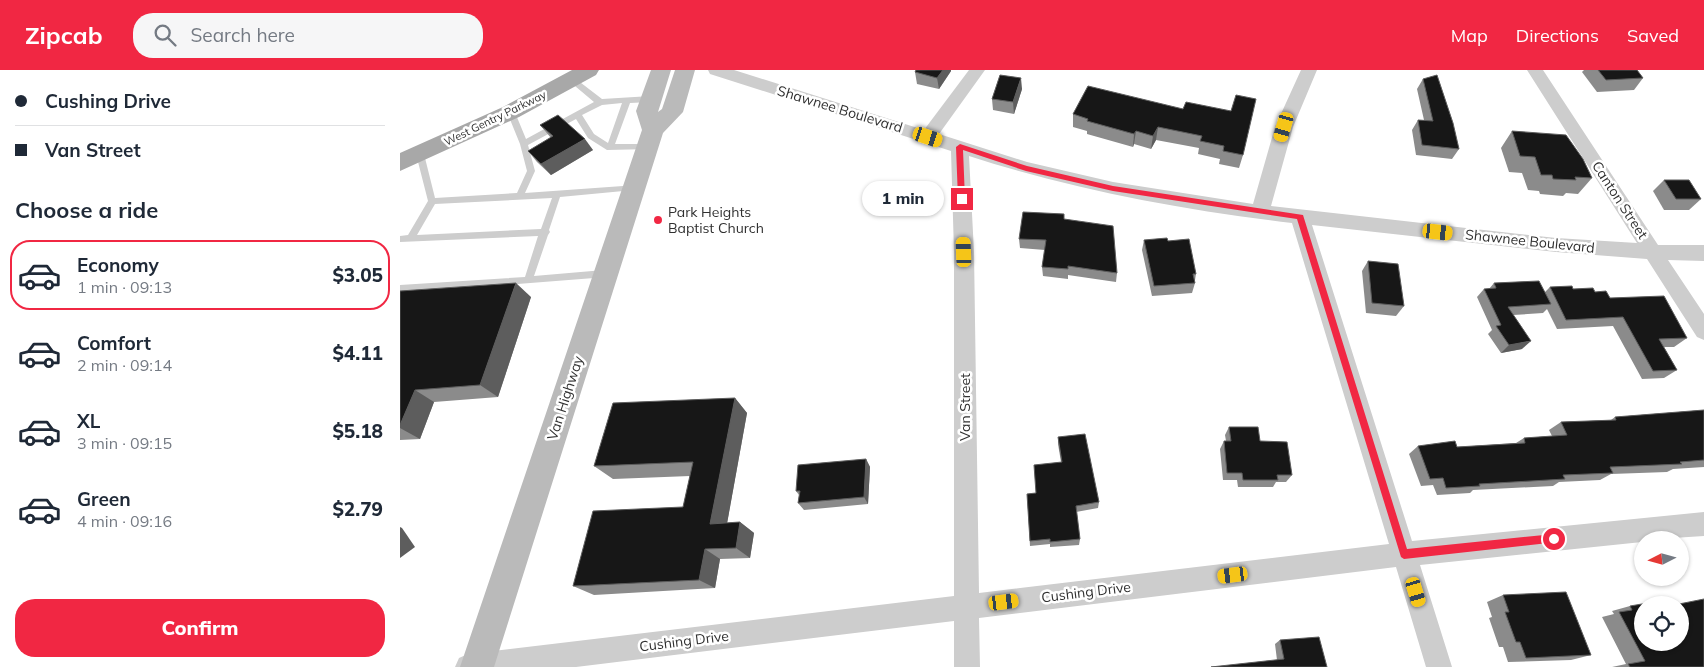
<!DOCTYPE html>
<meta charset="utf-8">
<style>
body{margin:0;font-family:Mulish,sans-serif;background:#f6f6f7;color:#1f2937;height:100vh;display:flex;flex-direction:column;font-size:19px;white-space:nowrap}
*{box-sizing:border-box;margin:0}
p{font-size:16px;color:#747a83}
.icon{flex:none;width:28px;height:28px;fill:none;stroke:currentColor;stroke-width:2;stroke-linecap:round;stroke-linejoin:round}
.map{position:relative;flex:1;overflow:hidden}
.sheet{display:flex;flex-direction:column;background:#fff;width:400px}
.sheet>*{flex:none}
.guide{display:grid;align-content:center;height:110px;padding:0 15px;background:#fff}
.needle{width:32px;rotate:264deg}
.buttons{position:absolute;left:1234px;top:461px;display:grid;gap:10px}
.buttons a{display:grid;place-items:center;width:55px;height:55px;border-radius:50%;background:#fff;box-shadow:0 1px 4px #0004;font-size:25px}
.end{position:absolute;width:22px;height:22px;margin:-11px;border:6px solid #f12743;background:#fff;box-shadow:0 0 0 2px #fff}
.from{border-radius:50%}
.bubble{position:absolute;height:35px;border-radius:18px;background:#fff;box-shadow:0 1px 4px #0004;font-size:16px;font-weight:800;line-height:35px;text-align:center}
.car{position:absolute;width:15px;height:30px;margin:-15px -8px;border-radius:6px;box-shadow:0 0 4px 1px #0007;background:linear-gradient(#f5c518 24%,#345 0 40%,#f5c518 0 76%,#345 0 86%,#f5c518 0)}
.guide b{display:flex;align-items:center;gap:18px;height:48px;font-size:19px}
.guide b+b{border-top:1px solid #e0e1e3}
.guide i{width:12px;height:12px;background:#1f2937}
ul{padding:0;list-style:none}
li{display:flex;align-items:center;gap:15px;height:70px;margin:0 10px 8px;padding:0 5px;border:2px solid transparent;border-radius:20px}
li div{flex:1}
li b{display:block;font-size:19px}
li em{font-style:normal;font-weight:800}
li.on{border-color:#f12743}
li>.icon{width:45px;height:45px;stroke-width:1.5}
h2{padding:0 15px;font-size:22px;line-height:60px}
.primary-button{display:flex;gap:10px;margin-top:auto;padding:10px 15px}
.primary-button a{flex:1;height:58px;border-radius:20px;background:#f12743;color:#fff;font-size:20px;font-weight:800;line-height:58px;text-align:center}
header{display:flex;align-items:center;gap:30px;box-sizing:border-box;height:70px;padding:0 25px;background:#f12743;color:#fff}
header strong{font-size:24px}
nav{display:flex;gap:28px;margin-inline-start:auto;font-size:18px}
.search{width:350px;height:45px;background:#f6f6f7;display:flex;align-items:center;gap:12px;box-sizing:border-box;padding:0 18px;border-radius:20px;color:#747a83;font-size:19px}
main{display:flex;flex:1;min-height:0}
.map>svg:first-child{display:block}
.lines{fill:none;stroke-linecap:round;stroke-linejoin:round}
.service{fill:#cdcdcd;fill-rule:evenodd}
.minor{fill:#cdcdcd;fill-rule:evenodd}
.secondary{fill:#bababa;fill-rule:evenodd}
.primary{fill:#a8a8a8;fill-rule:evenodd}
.wall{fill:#8b8b8b}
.shaded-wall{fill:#5d5d5d}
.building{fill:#171717;stroke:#5d5d5d}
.route{fill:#f12743}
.poi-dot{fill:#f12743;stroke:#fff;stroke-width:2}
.labels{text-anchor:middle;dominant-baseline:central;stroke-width:5;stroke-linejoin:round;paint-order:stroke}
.far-street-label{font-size:11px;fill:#303030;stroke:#fff}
.street-label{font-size:14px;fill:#303030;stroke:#fff}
.poi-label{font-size:14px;fill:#303030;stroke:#fff;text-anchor:start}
</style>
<header>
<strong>Zipcab</strong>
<div class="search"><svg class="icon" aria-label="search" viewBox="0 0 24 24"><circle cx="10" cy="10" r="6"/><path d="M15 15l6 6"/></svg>Search here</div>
<nav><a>Map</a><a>Directions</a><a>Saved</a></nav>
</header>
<main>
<section class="sheet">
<div class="guide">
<b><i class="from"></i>Cushing Drive</b>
<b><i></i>Van Street</b>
</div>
<h2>Choose a ride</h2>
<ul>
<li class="on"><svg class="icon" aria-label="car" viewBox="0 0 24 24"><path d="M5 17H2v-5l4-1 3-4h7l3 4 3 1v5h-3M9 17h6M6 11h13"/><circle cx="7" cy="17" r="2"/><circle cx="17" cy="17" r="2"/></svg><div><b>Economy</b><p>1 min · 09:13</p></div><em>$3.05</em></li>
<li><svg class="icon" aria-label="car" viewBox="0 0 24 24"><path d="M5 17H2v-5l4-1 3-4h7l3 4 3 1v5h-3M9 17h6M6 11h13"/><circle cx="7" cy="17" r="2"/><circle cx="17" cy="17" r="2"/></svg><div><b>Comfort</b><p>2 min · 09:14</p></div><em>$4.11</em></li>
<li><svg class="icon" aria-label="car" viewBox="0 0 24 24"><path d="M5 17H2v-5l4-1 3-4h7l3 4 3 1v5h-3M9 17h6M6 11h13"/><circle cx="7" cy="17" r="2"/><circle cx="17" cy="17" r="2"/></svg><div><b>XL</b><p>3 min · 09:15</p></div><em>$5.18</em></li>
<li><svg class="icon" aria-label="car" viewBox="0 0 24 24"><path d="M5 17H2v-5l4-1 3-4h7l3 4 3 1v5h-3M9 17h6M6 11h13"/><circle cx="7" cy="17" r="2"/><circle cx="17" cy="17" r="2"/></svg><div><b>Green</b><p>4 min · 09:16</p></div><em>$2.79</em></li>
</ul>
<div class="primary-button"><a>Confirm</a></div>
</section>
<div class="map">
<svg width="1304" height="597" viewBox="0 0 1304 597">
<rect width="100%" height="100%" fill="#fff"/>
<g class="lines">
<!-- service -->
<path class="service" d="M172,6L202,29L251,26L255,29L251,32L230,33L215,74H248L251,75V79L207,80L188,68L176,49L128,75L135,101L125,123L237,115L238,117L234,120L160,127L149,160L150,162L148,165L134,206L204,200L207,201L209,204L207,207L0,223V215L125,207L138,166L0,172V166L8,165L28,131L16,84L20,81L24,84L35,128L117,123L127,101L120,74L107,42L108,40H114L126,69L194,32L169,11L168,9ZM222,33L208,73L194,64L182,45L202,35ZM152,128L141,159L17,165L35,134Z"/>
<!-- minor -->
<path class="minor" d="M308,0H334L524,60L569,0H585L539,64L627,92L713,112L853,134L875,57L901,0H917L893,57L871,136L1156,168L1237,173L1127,0H1143L1258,175H1304V191L1268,190L1304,244V270L1297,267L1247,189L1156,182L912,155L1012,471L1304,442V466L1242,470V472L1020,495L1052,597H1026L996,497L579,548L580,597H554V551L176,597H55L59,588L68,584L554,526V182L551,81L310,4ZM569,86C674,120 783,140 892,153L989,474L579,523L574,182Z"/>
<!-- secondary -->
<polygon class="secondary" points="251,0 271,0 258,42 262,39 275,0 295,0 283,42 263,63 94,597 60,597 242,60 236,41"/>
<!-- primary -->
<polygon class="primary" points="172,0 199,0 196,5 119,47 0,101 0,83 103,37"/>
</g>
<!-- wall -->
<g class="wall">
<polygon points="516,0 551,0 551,1 539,19 517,14 515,2"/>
<polygon points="1184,0 1237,0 1243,8 1234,20 1197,22 1182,2"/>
<polygon points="1023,9 1059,79 1052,89 1016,85 1012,60 1018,50 1024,50 1017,19"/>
<polygon points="622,19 614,44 593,40 592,29"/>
<polygon points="783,39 843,85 839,98 819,94 820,89 798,84 799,78 756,70 751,79 734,74 733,77 687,64 687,61 673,57 673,44"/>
<polygon points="140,55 193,80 151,105 137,92 128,81 151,68"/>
<polygon points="1112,61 1192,108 1178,124 1166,123 1163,126 1140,124 1139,121 1128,120 1122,103 1109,102 1101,78"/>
<polygon points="1264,110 1301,129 1289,140 1264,140 1253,121"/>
<polygon points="664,149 717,203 716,212 668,205 668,209 643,206 642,197 645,180 620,178 619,169"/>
<polygon points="744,170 768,171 796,204 795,210 795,213 792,223 752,226 742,180"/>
<polygon points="968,191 1004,236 996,246 966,243 962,201"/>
<polygon points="1094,213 1145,222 1150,217 1195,222 1210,228 1287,268 1274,277 1264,277 1277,300 1264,308 1242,309 1213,256 1157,259 1147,239 1143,243 1113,245 1122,279 1101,283 1088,264 1092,260 1077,227 1084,219 1089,219"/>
<polygon points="0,221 131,227 98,327 34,332 20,369 0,370"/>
<polygon points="335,328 347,343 327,453 340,452 354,463 350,488 320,489 315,518 194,525 173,516 283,437 290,406 213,409 194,396"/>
<polygon points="1304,340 1304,397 1273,399 1267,402 1211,404 1200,410 1159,412 1153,416 1073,420 1070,423 1037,425 1033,415 1021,416 1009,384 1018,376 1057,377 1116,373 1124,368 1152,366 1149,360 1161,352 1211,350 1215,347"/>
<polygon points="829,357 860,371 892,405 886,412 876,412 873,417 838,417 837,410 823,410 820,379 824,371 826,371 825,365"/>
<polygon points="658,367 699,432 698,438 676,442 680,469 679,475 650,477 650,474 630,476 627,424 636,423 661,392 658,374"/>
<polygon points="466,389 470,397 468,434 404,440 398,433 399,425 396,421"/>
<polygon points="1103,525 1191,585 1171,590 1108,592 1103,577 1099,577 1089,548 1092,547 1087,532"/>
<polygon points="1230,536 1304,597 1212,597 1226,594 1202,547 1214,544 1212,541"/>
<polygon points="880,570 927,597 877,590 875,574"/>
</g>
<!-- shaded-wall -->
<g class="shaded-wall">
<polygon points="543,0 551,0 551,1 539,19 537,8"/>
<polygon points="621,8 622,19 614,44 613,32"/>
<polygon points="758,57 756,70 751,79 753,66"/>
<polygon points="736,61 734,74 733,77 734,64"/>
<polygon points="185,69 193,80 151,105 141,94"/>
<polygon points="116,213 131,227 98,327 80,315"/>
<polygon points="1131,271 1122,279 1101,283 1109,275"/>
<polygon points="15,320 34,332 20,369 0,358 0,355"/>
<polygon points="335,328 347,343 325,465 310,454"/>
<polygon points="466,389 470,397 468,434 464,427"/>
<polygon points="340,452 354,463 350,488 336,478"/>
<polygon points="0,457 2,458 15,477 0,488"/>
<polygon points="305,479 320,489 315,518 299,510"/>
</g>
<!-- building -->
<g class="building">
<polygon points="516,0 543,0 537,8 515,2"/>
<polygon points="1198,0 1237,0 1243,8 1206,10"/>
<polygon points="600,5 621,8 613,32 592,29"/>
<polygon points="1037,5 1053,53 1059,79 1022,75 1018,50 1033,51 1023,9"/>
<polygon points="688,16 783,39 786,32 831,41 836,25 856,29 843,85 823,81 824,76 800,71 802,66 758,57 753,66 736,61 734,64 687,51 688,49 673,44"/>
<polygon points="158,45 185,69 141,94 128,81 153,66 140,55"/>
<polygon points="1112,61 1166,65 1183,89 1192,108 1175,107 1176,110 1153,109 1152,105 1141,105 1135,87 1120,86"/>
<polygon points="1264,110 1289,110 1301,129 1276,129"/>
<polygon points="623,142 664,144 664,149 713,156 717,203 668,196 668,199 642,197 646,170 619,169"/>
<polygon points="767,168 768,171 789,169 796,204 793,204 795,213 754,216 744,170"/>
<polygon points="968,191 998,194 1004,236 972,233"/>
<polygon points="1139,211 1151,234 1108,237 1131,271 1109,275 1096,256 1101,255 1084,219 1096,218 1094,213"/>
<polygon points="116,213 80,315 15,320 0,355 0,221"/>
<polygon points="1172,216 1173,219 1193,218 1195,222 1206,221 1210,228 1264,226 1287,268 1259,269 1277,300 1253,301 1223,247 1166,250 1150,217"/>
<polygon points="335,328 310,454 340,452 336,478 305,479 299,510 173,516 193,441 283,437 293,392 194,396 213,333"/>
<polygon points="1304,340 1304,390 1280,392 1282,394 1210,397 1213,403 1163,405 1165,409 1079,414 1080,416 1046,418 1043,408 1030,409 1018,376 1055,371 1057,377 1125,373 1124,368 1167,365 1161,352 1216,350 1215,347"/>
<polygon points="829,357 858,357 860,371 887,372 892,405 877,405 878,410 843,410 842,403 827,403 824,371 831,371"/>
<polygon points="685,364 699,432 676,436 680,469 650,472 650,469 630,471 627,424 636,423 634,395 662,392 658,367"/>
<polygon points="466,389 464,427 398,433 400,421 396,421 398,395"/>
<polygon points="1166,522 1191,585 1126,588 1120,572 1116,572 1105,542 1109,542 1103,525"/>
<polygon points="1304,529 1304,597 1230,597 1228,594 1245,591 1219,542 1232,540 1230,536 1266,530 1268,535 1242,535 1242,572 1280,572 1280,535 1274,535"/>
<polygon points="919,567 927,597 811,597 884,589 880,570"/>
</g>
<!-- route -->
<polygon class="route" points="560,74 627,96 713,116 903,145 1007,479 1154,464 1159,469 1157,472 1004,489 1001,487 897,149 713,121 626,101 563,80 565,129 562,132 558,129 556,77"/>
<!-- markers -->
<circle class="poi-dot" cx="258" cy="150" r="5"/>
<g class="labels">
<!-- far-street labels -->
<g class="far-street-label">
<text transform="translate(95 48) rotate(-26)">West Gentry Parkway</text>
</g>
<!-- street labels -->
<g class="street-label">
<text transform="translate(440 39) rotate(17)">Shawnee Boulevard</text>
<text transform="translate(1220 130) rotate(57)">Canton Street</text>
<text transform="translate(1130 171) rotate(6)">Shawnee Boulevard</text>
<text transform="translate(165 328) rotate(-72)">Van Highway</text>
<text transform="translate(565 337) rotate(-90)">Van Street</text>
<text transform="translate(686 522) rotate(-7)">Cushing Drive</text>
<text transform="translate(284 571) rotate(-7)">Cushing Drive</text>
</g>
<!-- poi labels -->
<g class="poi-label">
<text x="268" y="142">Park Heights<tspan x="268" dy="16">Baptist Church</tspan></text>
</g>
</g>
</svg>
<div class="buttons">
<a><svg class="needle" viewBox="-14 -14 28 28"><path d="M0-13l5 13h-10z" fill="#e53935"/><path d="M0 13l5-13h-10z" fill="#747a83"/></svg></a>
<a><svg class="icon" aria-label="locate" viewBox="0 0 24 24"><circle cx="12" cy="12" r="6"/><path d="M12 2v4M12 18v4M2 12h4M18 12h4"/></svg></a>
</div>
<i class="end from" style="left:1154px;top:469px"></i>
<i class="end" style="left:562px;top:129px"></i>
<div class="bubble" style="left:462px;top:111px;width:82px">1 min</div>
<i class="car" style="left:884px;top:57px;rotate:196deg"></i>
<i class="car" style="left:528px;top:67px;rotate:108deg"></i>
<i class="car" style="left:1038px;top:162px;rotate:96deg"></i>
<i class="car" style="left:564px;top:182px;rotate:358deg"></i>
<i class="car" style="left:833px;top:505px;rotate:263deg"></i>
<i class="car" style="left:1016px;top:522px;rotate:163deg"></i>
<i class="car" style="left:604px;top:532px;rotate:83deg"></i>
</div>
</main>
